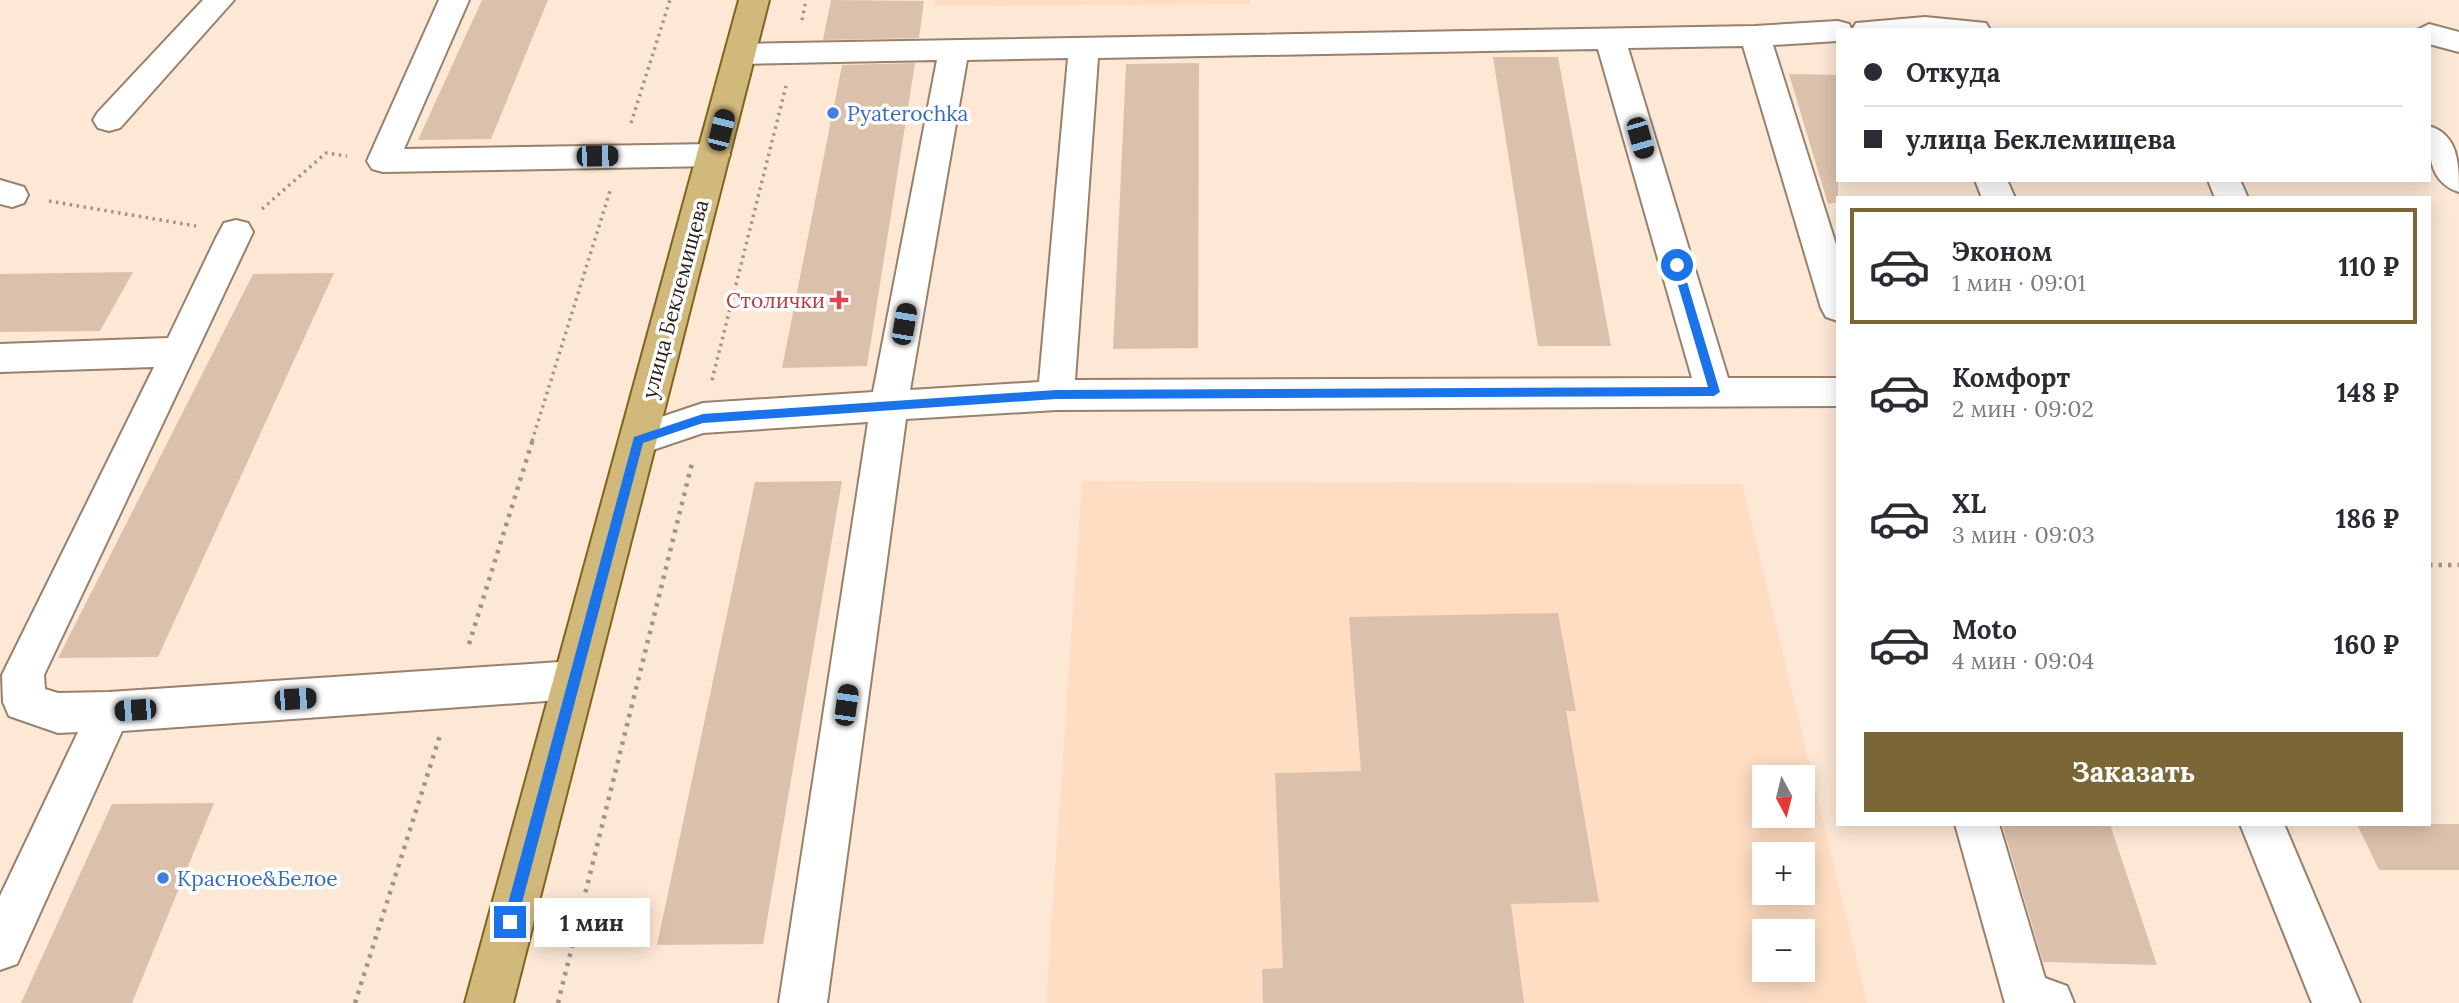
<!DOCTYPE html>
<html lang="ru">
<meta charset="utf-8">
<style>
body{margin:0;font-family:Lora,serif;background:#f2f2f3;color:#2b2b33;height:100vh;display:flex;flex-direction:column;font-size:26px;white-space:nowrap}
*{box-sizing:border-box;margin:0}
p{font-size:23px;color:#7c7c81}
.icon{flex:none;width:38px;height:38px;fill:none;stroke:currentColor;stroke-width:2;stroke-linecap:round;stroke-linejoin:round}
.map{position:relative;flex:1;overflow:hidden}
.sheet{position:absolute;left:1836px;top:196px;width:595px;height:630px;display:flex;flex-direction:column;background:#fff;border-radius:0px;box-shadow:0 4px 18px #0003}
.sheet>*{flex:none}
.banner{position:absolute;left:1836px;top:28px;width:595px;height:154px;border-radius:0px;box-shadow:0 4px 18px #0003;display:grid;align-content:center;height:154px;padding:0 28px;background:#fff}
.needle{width:46px;rotate:173deg}
.fabs{position:absolute;left:1752px;top:765px;display:grid;gap:14px}
.fabs a{display:grid;place-items:center;width:63px;height:63px;border-radius:0px;background:#fff;box-shadow:0 4px 18px #0003;font-size:35px}
.end{position:absolute;width:32px;height:32px;margin:-16px;border:9px solid #1a73e8;background:#fff;box-shadow:0 0 0 4px #fff}
.from{border-radius:50%}
.bubble{position:absolute;height:49px;border-radius:0px;background:#fff;box-shadow:0 4px 18px #0003;font-size:23px;font-weight:700;line-height:49px;text-align:center}
.car{position:absolute;width:21px;height:42px;margin:-21px -10px;border-radius:9px;box-shadow:0 0 5px 2px #0007;background:linear-gradient(#222 24%,#8ab4d8 0 40%,#222 0 76%,#8ab4d8 0 86%,#222 0)}
.banner b{display:flex;align-items:center;gap:24px;height:66px;font-size:26px}
.banner b+b{border-top:2px solid #e1e1e2}
.banner i{width:18px;height:18px;background:#2b2b33}
ul{padding:12px 0 0;list-style:none}
li{display:flex;align-items:center;gap:21px;height:116px;margin:0 14px 10px;padding:0 14px;border:4px solid transparent;border-radius:0px}
li div{flex:1}
li b{display:block;font-size:26px}
li em{font-style:normal;font-weight:700}
li.on{border-color:#7b6736}
li>.icon{width:63px;height:63px;stroke-width:1.5}
.primary-button{display:flex;gap:14px;margin-top:auto;padding:14px 28px}
.primary-button a{flex:1;height:80px;border-radius:0px;background:#7b6736;color:#fff;font-size:28px;font-weight:700;line-height:80px;text-align:center}
.map>svg:first-child{display:block}
.built{fill:#feddc2;fill-rule:evenodd}
.building{fill:#dbc1ac}
.lines{fill:none;stroke-linecap:round;stroke-linejoin:round}
.minor-casing{stroke:#98806c;stroke-width:4}
.major-casing{stroke:#81631e;stroke-width:4}
.path-far1{stroke:#a39385;stroke-width:3.5;stroke-dasharray:2.5 4.5;stroke-linecap:butt}
.path{stroke:#a39385;stroke-width:4.5;stroke-dasharray:3.5 6;stroke-linecap:butt}
.minor{fill:#fff;fill-rule:evenodd}
.major{fill:#d1b87b;fill-rule:evenodd}
.route{fill:#1a73e8}
.shop-dot{fill:#3f7fe0;stroke:#fff;stroke-width:2.5}
.health-dot{fill:#e0444e;stroke:#fff;stroke-width:2.5}
.labels{text-anchor:middle;dominant-baseline:central;stroke-width:7;stroke-linejoin:round;paint-order:stroke}
.shop-label{font-size:21px;fill:#366cbe;stroke:#fff;text-anchor:start}
.street-label{font-size:21px;fill:#251c14;stroke:#fff}
.health-label{font-size:21px;fill:#be3a42;stroke:#fff;text-anchor:end}
</style>
<div class="map">
<svg width="2459" height="1003" viewBox="0 0 2459 1003">
<rect width="100%" height="100%" fill="#fde8d6"/>
<!-- built -->
<g class="built">
<polygon points="935,0 1250,0 1250,4 934,6"/>
<path d="M1082,481L1742,484L1867,1003H1046ZM1764,777H1802V816H1764ZM1764,854H1802V892H1764ZM1764,931H1802V970H1764Z"/>
</g>
<!-- building -->
<g class="building">
<polygon points="482,0 548,0 491,139 418,140"/>
<polygon points="831,0 924,1 919,38 823,40"/>
<polygon points="1493,57 1558,57 1611,346 1538,346"/>
<polygon points="915,63 867,366 782,368 842,65"/>
<polygon points="1199,63 1198,348 1113,349 1126,64"/>
<polygon points="1789,74 1838,75 1838,202 1828,204"/>
<polygon points="133,272 100,331 0,332 0,274"/>
<polygon points="334,273 158,657 58,658 253,274"/>
<polygon points="842,481 763,944 657,945 755,482"/>
<polygon points="1558,613 1576,711 1566,711 1599,902 1511,904 1524,1003 1263,1003 1262,969 1283,968 1275,773 1361,771 1349,617"/>
<polygon points="214,803 132,1003 21,1003 112,804"/>
<polygon points="2002,824 2110,824 2157,965 2043,962"/>
<polygon points="2357,824 2459,824 2459,870 2379,870"/>
</g>
<g class="lines">
<!-- minor casing -->
<g class="minor-casing">
<g id="minor">
<polygon points="203,0 234,0 120,128 109,131 98,128 93,120 98,112"/>
<polygon points="439,0 469,0 404,149 714,144 725,147 730,155 725,163 714,166 383,172 372,169 367,161"/>
<polygon points="1925,17 1986,23 1990,30 1852,30 1856,23"/>
<path d="M1838,21L1849,24L1852,30H1838V41L1773,45L1838,251V321L1826,317L1821,308L1743,46L1628,48L1728,378H1838V406L1056,410L906,419L827,1003H779L868,422L703,433L638,455L625,451L619,440L625,429L703,403L873,392L937,60L740,64L729,61L725,54L729,47L740,44L1755,26ZM1598,49L1692,378L1075,380L1098,58ZM1068,58L1039,382L910,390L967,60Z"/>
<polygon points="2429,24 2459,32 2459,52 2429,44 2429,30 2417,30"/>
<path d="M2429,126C2459,135 2459,165 2459,192C2428,182 2429,153 2429,126Z"/>
<polygon points="0,180 24,187 28,195 24,203 12,207 0,204"/>
<polygon points="1975,180 2007,180 2015,198 1982,198"/>
<polygon points="2208,180 2240,180 2248,198 2215,198"/>
<polygon points="236,220 248,223 253,232 44,675 45,689 58,693 109,692 574,661 589,667 595,680 589,693 574,699 122,731 17,964 0,970 0,896 78,732 58,733 9,716 3,702 2,675 154,367 0,372 0,344 168,338 216,238 224,223"/>
<polygon points="1955,824 1999,824 2045,978 2067,986 2074,1003 2005,1003"/>
<polygon points="2240,824 2284,824 2360,1003 2312,1003"/>
</g>
</g>
<!-- major casing -->
<g class="major-casing">
<polygon id="major" points="739,0 769,0 513,1003 465,1003"/>
</g>
<!-- path-far1 -->
<g class="path-far1">
<polyline points="802,20 806,0"/>
<polyline points="631,123 670,0"/>
<polyline points="49,201 196,226"/>
<polyline points="262,209 326,153 347,156"/>
<polyline points="712,380 786,86"/>
<polyline points="532,441 610,191"/>
</g>
<!-- path -->
<g class="path">
<polyline points="2429,565 2459,565"/>
<polyline points="469,644 533,439"/>
<polyline points="355,1003 441,732"/>
<polyline points="558,1003 692,463"/>
</g>
<!-- minor -->
<use href="#minor" class="minor"/>
<!-- major -->
<use href="#major" class="major"/>
</g>
<!-- route -->
<polygon class="route" points="1677,261 1682,265 1720,392 1714,396 1056,399 703,423 643,443 517,922 510,929 505,927 503,922 634,437 703,414 1056,390 1708,387 1672,265"/>
<!-- markers -->
<g class="shop-dot">
<circle cx="833" cy="113" r="7"/>
<circle cx="163" cy="878" r="7"/>
</g>
<path class="health-dot" d="M835.5 289.5h7v7h7v7h-7v7h-7v-7h-7v-7h7z"/>
<g class="labels">
<!-- shop labels -->
<g class="shop-label">
<text x="847" y="113">Pyaterochka</text>
<text x="177" y="878">Красное&amp;Белое</text>
</g>
<!-- street labels -->
<g class="street-label">
<text transform="translate(675 299) rotate(-75)">улица Беклемищева</text>
</g>
<!-- health labels -->
<g class="health-label">
<text x="825" y="300">Столички</text>
</g>
</g>
</svg>
<div class="fabs">
<a><svg class="needle" viewBox="-14 -14 28 28"><path d="M0-13l5 13h-10z" fill="#e53935"/><path d="M0 13l5-13h-10z" fill="#7c7c81"/></svg></a>
<a>+</a>
<a>−</a>
</div>
<i class="end from" style="left:1677px;top:265px"></i>
<i class="end" style="left:510px;top:922px"></i>
<div class="bubble" style="left:534px;top:898px;width:116px">1 мин</div>
<i class="car" style="left:721px;top:130px;rotate:14deg"></i>
<i class="car" style="left:1640px;top:138px;rotate:164deg"></i>
<i class="car" style="left:597px;top:156px;rotate:89deg"></i>
<i class="car" style="left:904px;top:324px;rotate:10deg"></i>
<i class="car" style="left:295px;top:699px;rotate:86deg"></i>
<i class="car" style="left:846px;top:705px;rotate:8deg"></i>
<i class="car" style="left:135px;top:710px;rotate:266deg"></i>
<div class="banner">
<b><i class="from"></i>Откуда</b>
<b><i></i>улица Беклемищева</b>
</div>
<section class="sheet">
<ul>
<li class="on"><svg class="icon" aria-label="car" viewBox="0 0 24 24"><path d="M5 17H2v-5l4-1 3-4h7l3 4 3 1v5h-3M9 17h6M6 11h13"/><circle cx="7" cy="17" r="2"/><circle cx="17" cy="17" r="2"/></svg><div><b>Эконом</b><p>1 мин · 09:01</p></div><em>110 ₽</em></li>
<li><svg class="icon" aria-label="car" viewBox="0 0 24 24"><path d="M5 17H2v-5l4-1 3-4h7l3 4 3 1v5h-3M9 17h6M6 11h13"/><circle cx="7" cy="17" r="2"/><circle cx="17" cy="17" r="2"/></svg><div><b>Комфорт</b><p>2 мин · 09:02</p></div><em>148 ₽</em></li>
<li><svg class="icon" aria-label="car" viewBox="0 0 24 24"><path d="M5 17H2v-5l4-1 3-4h7l3 4 3 1v5h-3M9 17h6M6 11h13"/><circle cx="7" cy="17" r="2"/><circle cx="17" cy="17" r="2"/></svg><div><b>XL</b><p>3 мин · 09:03</p></div><em>186 ₽</em></li>
<li><svg class="icon" aria-label="car" viewBox="0 0 24 24"><path d="M5 17H2v-5l4-1 3-4h7l3 4 3 1v5h-3M9 17h6M6 11h13"/><circle cx="7" cy="17" r="2"/><circle cx="17" cy="17" r="2"/></svg><div><b>Moto</b><p>4 мин · 09:04</p></div><em>160 ₽</em></li>
</ul>
<div class="primary-button"><a>Заказать</a></div>
</section>
</div>
